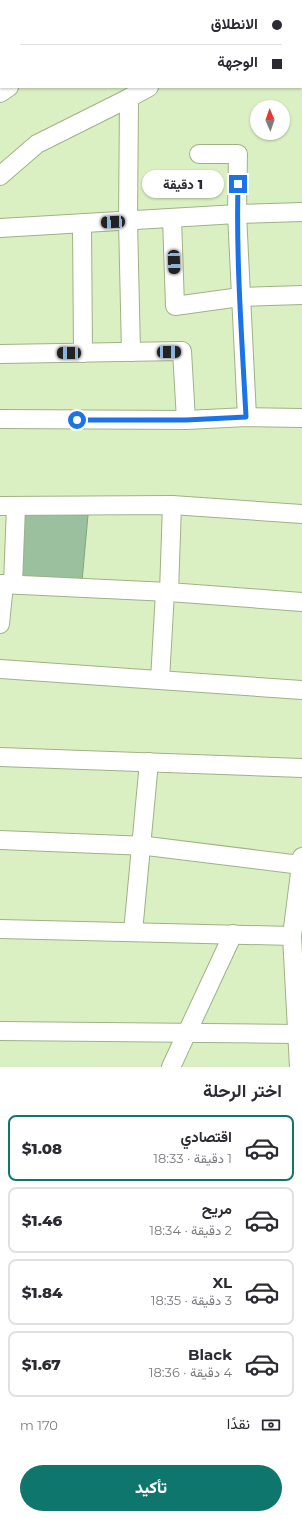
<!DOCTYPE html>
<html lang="ar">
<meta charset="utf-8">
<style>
body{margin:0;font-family:Montserrat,Vazirmatn,sans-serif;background:#f2f2f3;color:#2b2b33;direction:rtl;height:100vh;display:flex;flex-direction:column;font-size:15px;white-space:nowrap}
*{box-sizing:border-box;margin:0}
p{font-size:13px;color:#7c7c81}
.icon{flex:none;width:22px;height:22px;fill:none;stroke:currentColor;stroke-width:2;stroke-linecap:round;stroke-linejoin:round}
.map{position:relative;height:1067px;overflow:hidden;direction:ltr}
.sheet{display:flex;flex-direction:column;background:#fff;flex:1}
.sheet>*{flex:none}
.banner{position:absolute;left:0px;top:0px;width:302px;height:88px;box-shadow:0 1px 3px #0004;direction:rtl;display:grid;align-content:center;height:88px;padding:0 20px;background:#fff}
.needle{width:26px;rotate:358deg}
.controls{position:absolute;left:250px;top:100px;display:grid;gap:8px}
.controls a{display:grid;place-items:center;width:40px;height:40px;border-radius:50%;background:#fff;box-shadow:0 1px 3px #0004;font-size:20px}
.end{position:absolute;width:18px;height:18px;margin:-9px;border:5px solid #1a73e8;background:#fff;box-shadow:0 0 0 2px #fff}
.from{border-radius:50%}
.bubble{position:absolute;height:28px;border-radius:14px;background:#fff;box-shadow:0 1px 3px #0004;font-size:13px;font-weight:800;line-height:28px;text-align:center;direction:rtl}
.car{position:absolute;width:12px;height:24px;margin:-12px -6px;border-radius:5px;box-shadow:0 0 3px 1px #0007;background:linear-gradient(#222 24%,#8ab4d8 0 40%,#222 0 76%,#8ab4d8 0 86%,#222 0)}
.banner b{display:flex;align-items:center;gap:14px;height:38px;font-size:15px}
.banner b+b{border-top:1px solid #e1e1e2}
.banner i{width:10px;height:10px;background:#2b2b33}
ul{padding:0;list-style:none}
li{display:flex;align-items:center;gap:12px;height:66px;margin:0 8px 6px;padding:0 12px;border:2px solid #e1e1e2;border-radius:8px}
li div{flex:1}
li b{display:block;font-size:15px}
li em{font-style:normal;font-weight:800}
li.current{border-color:#0f766e}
li>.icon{width:36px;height:36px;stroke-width:1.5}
h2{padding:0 20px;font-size:18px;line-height:48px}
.pay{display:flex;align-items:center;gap:10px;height:44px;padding:0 20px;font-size:15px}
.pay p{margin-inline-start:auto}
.action{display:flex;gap:8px;margin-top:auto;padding:8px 20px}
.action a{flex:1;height:46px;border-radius:24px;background:#0f766e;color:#fff;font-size:16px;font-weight:800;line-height:46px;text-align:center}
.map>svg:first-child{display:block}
.building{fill:#9ac09e;stroke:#7ea482}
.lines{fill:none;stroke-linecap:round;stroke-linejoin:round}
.minor-casing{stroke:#9eb286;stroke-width:20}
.minor{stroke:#fff;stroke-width:18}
.route{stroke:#1a73e8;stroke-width:5}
</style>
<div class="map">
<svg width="302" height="1067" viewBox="0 0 302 1067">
<rect width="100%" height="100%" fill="#dbf0c2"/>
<!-- building -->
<polygon class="building" points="18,513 88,515 82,581 17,576"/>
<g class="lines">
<!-- minor casing -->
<g class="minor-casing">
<g id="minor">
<polyline points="129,1 131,0"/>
<polyline points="301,12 302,12"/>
<polyline points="0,93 9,87"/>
<polyline points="129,98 128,221 131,352"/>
<polyline points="199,154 238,154 237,214 247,417"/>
<polyline points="0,176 37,144 129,98 149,87"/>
<polyline points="172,218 175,306 240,297 302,295"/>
<polyline points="82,224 83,353"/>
<polyline points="0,228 237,214 302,212"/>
<polyline points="0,354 182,351 186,420"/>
<polyline points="0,419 186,420 247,417 302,418"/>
<polyline points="0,506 172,505 302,514"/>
<polyline points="0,584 169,592 302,602"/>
<polyline points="13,584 16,506"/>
<polyline points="169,592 172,505"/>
<polyline points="0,624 4,584"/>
<polyline points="0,669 302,690"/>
<polyline points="160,680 165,592"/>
<polyline points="0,757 302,768"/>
<polyline points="0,840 147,846 301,865"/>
<polyline points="0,929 292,936"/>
<polyline points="133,932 149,762"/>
<polyline points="0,1031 297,1034"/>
<polyline points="171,1067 233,934"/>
<polyline points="299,1067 292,936 302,857"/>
</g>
</g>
<!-- minor -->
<use href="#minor" class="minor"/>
</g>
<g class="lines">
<!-- route -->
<path class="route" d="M77,420H186L246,417C242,339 236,262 238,184"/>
</g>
</svg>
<div class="controls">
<a><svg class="needle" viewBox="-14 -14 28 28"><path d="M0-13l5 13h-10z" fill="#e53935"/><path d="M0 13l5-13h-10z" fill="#7c7c81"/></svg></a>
</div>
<i class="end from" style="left:77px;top:420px"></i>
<i class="end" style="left:238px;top:184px"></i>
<div class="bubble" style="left:142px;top:170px;width:82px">1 دقيقة</div>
<i class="car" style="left:113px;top:222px;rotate:267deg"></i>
<i class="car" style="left:174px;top:262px;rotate:178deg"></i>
<i class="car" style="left:169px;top:352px;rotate:89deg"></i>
<i class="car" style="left:69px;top:353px;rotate:270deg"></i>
<div class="banner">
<b><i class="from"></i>الانطلاق</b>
<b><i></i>الوجهة</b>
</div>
</div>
<section class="sheet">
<h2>اختر الرحلة</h2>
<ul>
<li class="current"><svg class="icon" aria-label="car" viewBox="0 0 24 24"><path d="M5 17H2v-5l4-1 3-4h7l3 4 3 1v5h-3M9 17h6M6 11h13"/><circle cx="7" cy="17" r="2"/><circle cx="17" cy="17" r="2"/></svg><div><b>اقتصادي</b><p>1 دقيقة · 18:33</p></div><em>$1.08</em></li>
<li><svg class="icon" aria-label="car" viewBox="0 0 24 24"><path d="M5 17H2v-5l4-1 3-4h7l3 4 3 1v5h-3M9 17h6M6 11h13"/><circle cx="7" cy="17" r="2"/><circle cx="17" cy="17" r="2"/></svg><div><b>مريح</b><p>2 دقيقة · 18:34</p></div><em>$1.46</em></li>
<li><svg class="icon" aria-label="car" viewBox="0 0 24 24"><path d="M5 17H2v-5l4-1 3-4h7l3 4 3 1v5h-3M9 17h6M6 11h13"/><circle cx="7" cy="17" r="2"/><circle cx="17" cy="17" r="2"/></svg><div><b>XL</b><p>3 دقيقة · 18:35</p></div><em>$1.84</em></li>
<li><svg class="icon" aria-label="car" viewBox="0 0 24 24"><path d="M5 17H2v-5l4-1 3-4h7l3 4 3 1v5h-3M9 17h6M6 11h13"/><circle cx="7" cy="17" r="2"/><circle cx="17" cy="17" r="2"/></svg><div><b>Black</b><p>4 دقيقة · 18:36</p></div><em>$1.67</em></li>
</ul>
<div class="pay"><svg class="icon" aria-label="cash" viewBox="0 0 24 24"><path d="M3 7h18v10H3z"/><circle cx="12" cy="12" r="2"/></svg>نقدًا<p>170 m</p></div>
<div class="action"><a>تأكيد</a></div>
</section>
